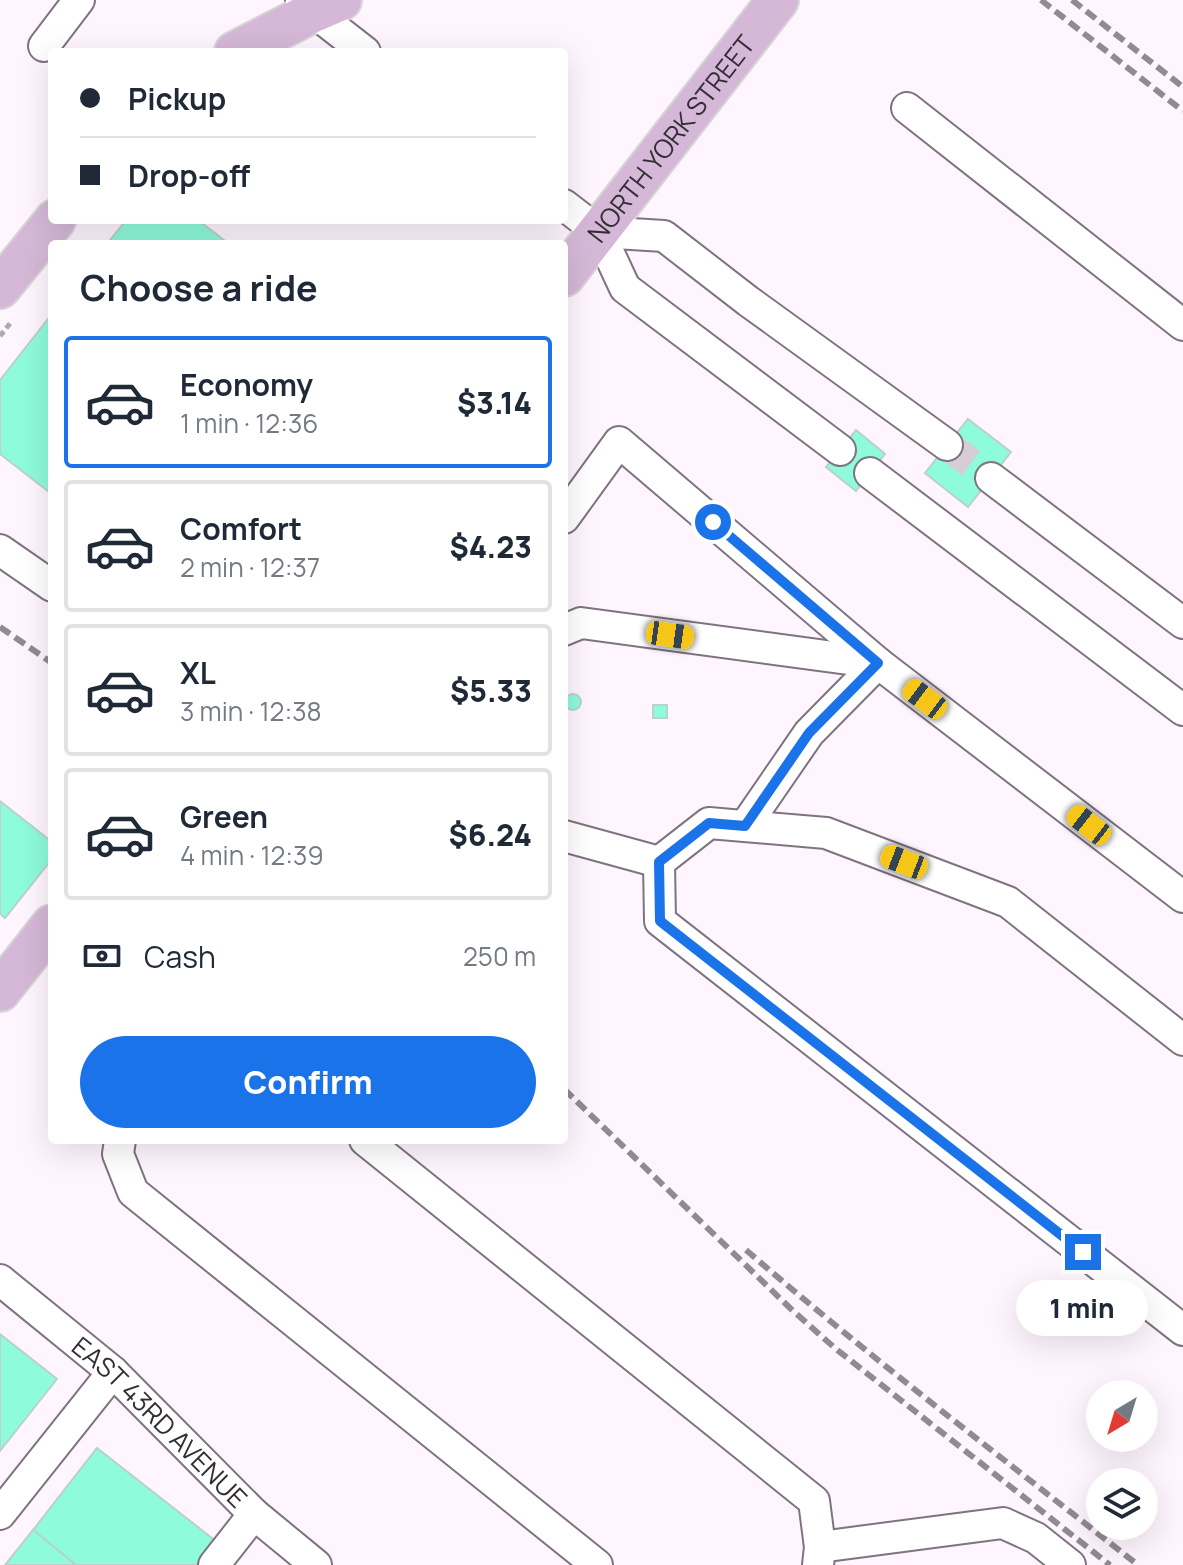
<!DOCTYPE html>
<meta charset="utf-8">
<style>
body{margin:0;font-family:Manrope,sans-serif;background:#f2f2f3;color:#1f2937;height:100vh;display:flex;flex-direction:column;font-size:30px;white-space:nowrap}
*{box-sizing:border-box;margin:0}
p{font-size:26px;color:#747a83}
.icon{flex:none;width:44px;height:44px;fill:none;stroke:currentColor;stroke-width:2;stroke-linecap:round;stroke-linejoin:round}
.map{position:relative;flex:1;overflow:hidden}
.side{position:absolute;left:48px;top:240px;width:520px;height:904px;display:flex;flex-direction:column;background:#fff;border-radius:8px;box-shadow:0 8px 32px #0002}
.side>*{flex:none}
.banner{position:absolute;left:48px;top:48px;width:520px;height:176px;border-radius:8px;box-shadow:0 8px 32px #0002;display:grid;align-content:center;height:176px;padding:0 32px;background:#fff}
.needle{width:52px;rotate:218deg}
.fabs{position:absolute;left:1086px;top:1380px;display:grid;gap:16px}
.fabs a{display:grid;place-items:center;width:72px;height:72px;border-radius:50%;background:#fff;box-shadow:0 8px 32px #0002;font-size:40px}
.end{position:absolute;width:36px;height:36px;margin:-18px;border:10px solid #1a73e8;background:#fff;box-shadow:0 0 0 4px #fff}
.from{border-radius:50%}
.bubble{position:absolute;height:56px;border-radius:28px;background:#fff;box-shadow:0 8px 32px #0002;font-size:26px;font-weight:800;line-height:56px;text-align:center}
.car{position:absolute;width:24px;height:48px;margin:-24px -12px;border-radius:10px;box-shadow:0 0 6px 2px #0007;background:linear-gradient(#f5c518 24%,#345 0 40%,#f5c518 0 76%,#345 0 86%,#f5c518 0)}
.banner b{display:flex;align-items:center;gap:28px;height:76px;font-size:30px}
.banner b+b{border-top:2px solid #e0e1e3}
.banner i{width:20px;height:20px;background:#1f2937}
ul{padding:0;list-style:none}
li{display:flex;align-items:center;gap:24px;height:132px;margin:0 16px 12px;padding:0 16px;border:4px solid #e0e1e3;border-radius:8px}
li div{flex:1}
li b{display:block;font-size:30px}
li em{font-style:normal;font-weight:800}
li.on{border-color:#1a73e8}
li>.icon{width:72px;height:72px;stroke-width:1.5}
h2{padding:0 32px;font-size:36px;line-height:96px}
.pay{display:flex;align-items:center;gap:20px;height:88px;padding:0 32px;font-size:30px}
.pay p{margin-inline-start:auto}
.button{display:flex;gap:16px;margin-top:auto;padding:16px 32px}
.button a{flex:1;height:92px;border-radius:48px;background:#1a73e8;color:#fff;font-size:32px;font-weight:800;line-height:92px;text-align:center}
.map>svg:first-child{display:block}
.building{fill:#8efbdb;stroke:#bbd1ca;stroke-width:2}
.lines{fill:none;stroke-linecap:round;stroke-linejoin:round}
.minor-tunnel{stroke:#d6cdd6;stroke-width:30;stroke-dasharray:30 15;stroke-linecap:butt}
.minor-casing{stroke:#807381;stroke-width:34}
.major-casing{stroke:#d6d5d6;stroke-width:44}
.path{stroke:#afa7af;stroke-width:5;stroke-dasharray:6 4;stroke-linecap:butt}
.minor{stroke:#fff;stroke-width:30}
.major{stroke:#d5b8d7;stroke-width:40}
.rail{stroke:#928a92;stroke-width:6;stroke-dasharray:12 6;stroke-linecap:butt}
.route{stroke:#1a73e8;stroke-width:10}
.labels{text-anchor:middle;dominant-baseline:central;stroke-width:6;stroke-linejoin:round;paint-order:stroke}
.street-label{font-size:26px;fill:#342e34;stroke:#fef5fe}
</style>
<div class="map">
<svg width="1183" height="1565" viewBox="0 0 1183 1565">
<rect width="100%" height="100%" fill="#fef5fe"/>
<!-- building -->
<g class="building">
<polygon points="126,220 198,220 229,244 107,244"/>
<polygon points="52,314 52,489 49,492 0,454 0,380"/>
<polygon points="968,419 1011,452 968,507 925,473"/>
<polygon points="856,430 885,454 856,491 826,467"/>
<circle cx="573" cy="702" r="8"/>
<rect x="653" y="705" width="14" height="13"/>
<polygon points="0,801 52,842 52,859 5,918 0,914"/>
<polygon points="0,1334 57,1379 0,1451"/>
<polygon points="97,1448 217,1542 199,1565 76,1565 33,1530"/>
<polygon points="33,1530 76,1565 5,1565"/>
</g>
<g class="lines">
<!-- minor-tunnel -->
<polyline class="minor-tunnel" points="947,445 991,478"/>
<!-- minor casing -->
<g class="minor-casing">
<g id="minor">
<polyline points="301,2 365,52"/>
<polyline points="44,46 79,0"/>
<polyline points="907,108 1183,325"/>
<polyline points="564,205 599,232 625,288 840,450"/>
<polyline points="599,232 664,236 748,301 947,445"/>
<polyline points="870,473 1183,710"/>
<polyline points="991,478 1183,623"/>
<polyline points="564,518 619,442 878,663 1183,897"/>
<polyline points="0,550 52,586"/>
<polyline points="564,630 581,623 878,663"/>
<polyline points="745,826 809,733 878,663"/>
<polyline points="564,836 659,862"/>
<polyline points="1183,1040 1008,902 826,833 709,823 659,862 660,921 1183,1330"/>
<polyline points="120,1140 118,1154 133,1192 597,1565"/>
<polyline points="365,1140 814,1501 820,1547 818,1565"/>
<path id="s1" d="M0,1280L113,1372L254,1514L316,1565"/>
<polyline points="0,1514 113,1372"/>
<polyline points="820,1547 1003,1523 1036,1538 1070,1565"/>
<polyline points="214,1565 254,1514"/>
</g>
</g>
<!-- major casing -->
<g class="major-casing">
<g id="major">
<polyline points="235,52 313,12 341,0"/>
<path id="s2" d="M564,276L778,0"/>
<polyline points="0,288 55,220"/>
<polyline points="0,991 52,925"/>
</g>
</g>
<!-- path -->
<polyline class="path" points="0,336 12,321"/>
<!-- minor -->
<use href="#minor" class="minor"/>
<!-- major -->
<use href="#major" class="major"/>
<!-- rail -->
<g class="rail">
<polyline points="1041,0 1183,111"/>
<polyline points="1072,0 1183,87"/>
<polyline points="0,627 52,663"/>
<polyline points="564,1089 791,1309 836,1349 1110,1565"/>
<path d="M746,1250C872,1359 1006,1461 1138,1565"/>
</g>
</g>
<g class="lines">
<!-- route -->
<polyline class="route" points="713,522 878,663 809,733 745,826 709,823 659,862 660,921 1083,1252"/>
</g>
<g class="labels">
<!-- street labels -->
<g class="street-label">
<text stroke="none"><textPath href="#s2" startOffset="174">NORTH YORK STREET</textPath></text>
<text stroke="none"><textPath href="#s1" startOffset="214">EAST 43RD AVENUE</textPath></text>
</g>
</g>
</svg>
<div class="fabs">
<a><svg class="needle" viewBox="-14 -14 28 28"><path d="M0-13l5 13h-10z" fill="#e53935"/><path d="M0 13l5-13h-10z" fill="#747a83"/></svg></a>
<a><svg class="icon" aria-label="layers" viewBox="0 0 24 24"><path d="M12 4l9 5-9 5-9-5zM3 14l9 5 9-5"/></svg></a>
</div>
<i class="end from" style="left:713px;top:522px"></i>
<i class="end" style="left:1083px;top:1252px"></i>
<div class="bubble" style="left:1016px;top:1280px;width:132px">1 min</div>
<i class="car" style="left:670px;top:635px;rotate:98deg"></i>
<i class="car" style="left:925px;top:699px;rotate:307deg"></i>
<i class="car" style="left:1089px;top:825px;rotate:308deg"></i>
<i class="car" style="left:904px;top:862px;rotate:291deg"></i>
<div class="banner">
<b><i class="from"></i>Pickup</b>
<b><i></i>Drop-off</b>
</div>
<section class="side">
<h2>Choose a ride</h2>
<ul>
<li class="on"><svg class="icon" aria-label="car" viewBox="0 0 24 24"><path d="M5 17H2v-5l4-1 3-4h7l3 4 3 1v5h-3M9 17h6M6 11h13"/><circle cx="7" cy="17" r="2"/><circle cx="17" cy="17" r="2"/></svg><div><b>Economy</b><p>1 min · 12:36</p></div><em>$3.14</em></li>
<li><svg class="icon" aria-label="car" viewBox="0 0 24 24"><path d="M5 17H2v-5l4-1 3-4h7l3 4 3 1v5h-3M9 17h6M6 11h13"/><circle cx="7" cy="17" r="2"/><circle cx="17" cy="17" r="2"/></svg><div><b>Comfort</b><p>2 min · 12:37</p></div><em>$4.23</em></li>
<li><svg class="icon" aria-label="car" viewBox="0 0 24 24"><path d="M5 17H2v-5l4-1 3-4h7l3 4 3 1v5h-3M9 17h6M6 11h13"/><circle cx="7" cy="17" r="2"/><circle cx="17" cy="17" r="2"/></svg><div><b>XL</b><p>3 min · 12:38</p></div><em>$5.33</em></li>
<li><svg class="icon" aria-label="car" viewBox="0 0 24 24"><path d="M5 17H2v-5l4-1 3-4h7l3 4 3 1v5h-3M9 17h6M6 11h13"/><circle cx="7" cy="17" r="2"/><circle cx="17" cy="17" r="2"/></svg><div><b>Green</b><p>4 min · 12:39</p></div><em>$6.24</em></li>
</ul>
<div class="pay"><svg class="icon" aria-label="cash" viewBox="0 0 24 24"><path d="M3 7h18v10H3z"/><circle cx="12" cy="12" r="2"/></svg>Cash<p>250 m</p></div>
<div class="button"><a>Confirm</a></div>
</section>
</div>
